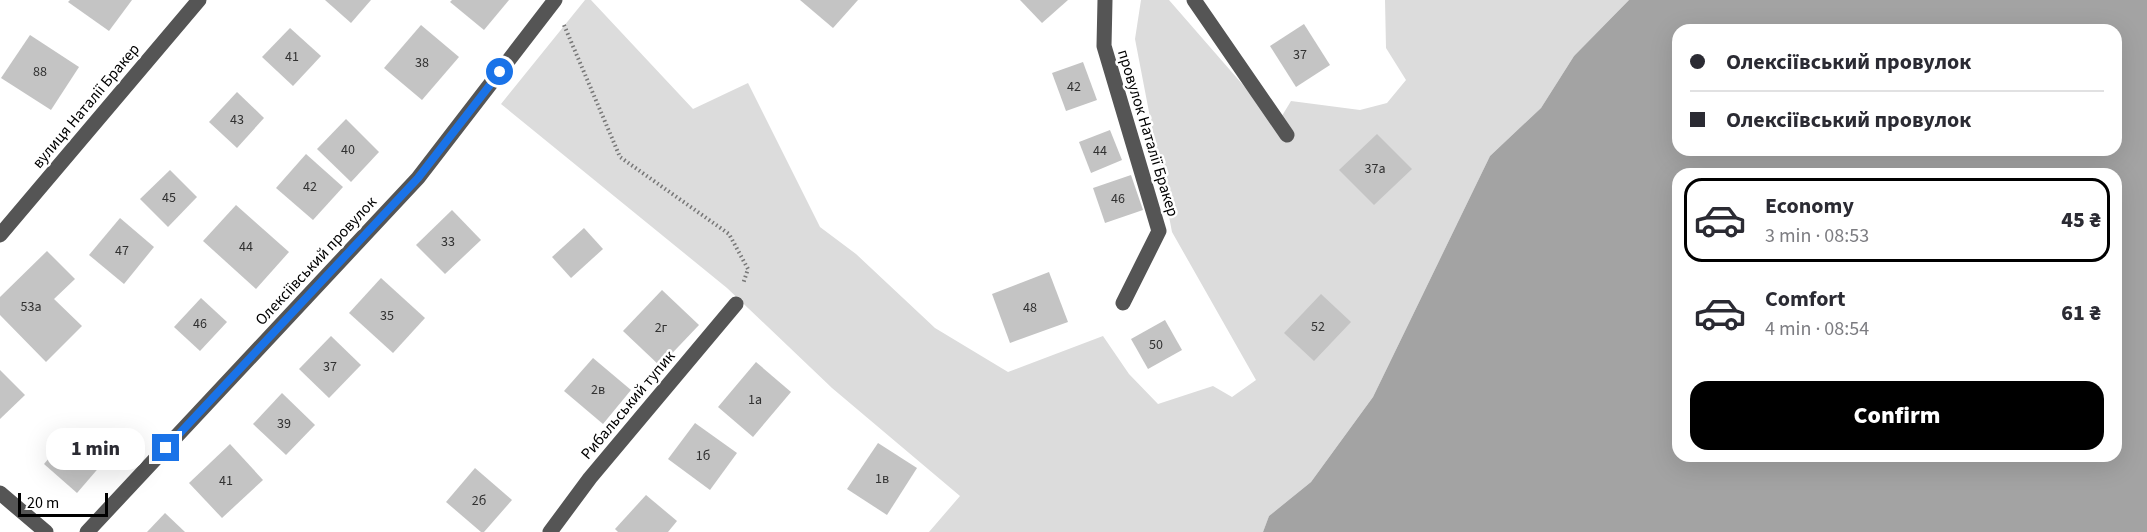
<!DOCTYPE html>
<meta charset="utf-8">
<style>
body{margin:0;font-family:"Source Sans 3",sans-serif;background:#f7f7f7;color:#2b2b33;height:100vh;display:flex;flex-direction:column;font-size:22px;white-space:nowrap}
*{box-sizing:border-box;margin:0}
p{font-size:20px;color:#7c7c81}
.icon{flex:none;width:33px;height:33px;fill:none;stroke:currentColor;stroke-width:2;stroke-linecap:round;stroke-linejoin:round}
.map{position:relative;flex:1;overflow:hidden}
.sheet{position:absolute;left:1672px;top:168px;width:450px;height:294px;display:flex;flex-direction:column;background:#fff;border-radius:18px;box-shadow:0 6px 24px #0002}
.sheet>*{flex:none}
.banner{position:absolute;left:1672px;top:24px;width:450px;height:132px;border-radius:18px;box-shadow:0 6px 24px #0002;display:grid;align-content:center;height:132px;padding:0 18px;background:#fff}
.scale{position:absolute;left:18px;bottom:15px;width:90px;box-sizing:border-box;padding-left:6px;border:3px solid #000;border-top:0;font-size:16px;line-height:21px;white-space:nowrap;color:#000;-webkit-text-stroke:4px #fff;paint-order:stroke}
.end{position:absolute;width:27px;height:27px;margin:-14px;border:8px solid #1a73e8;background:#fff;box-shadow:0 0 0 3px #fff}
.from{border-radius:50%}
.bubble{position:absolute;height:42px;border-radius:18px;background:#fff;box-shadow:0 6px 24px #0002;font-size:20px;font-weight:800;line-height:42px;text-align:center}
.banner b{display:flex;align-items:center;gap:21px;height:57px;font-size:22px}
.banner b+b{border-top:2px solid #e1e1e2}
.banner i{width:15px;height:15px;background:#2b2b33}
ul{padding:10px 0 0;list-style:none}
li{display:flex;align-items:center;gap:18px;height:84px;margin:0 12px 9px;padding:0 6px;border:3px solid transparent;border-radius:18px}
li div{flex:1}
li b{display:block;font-size:22px}
li em{font-style:normal;font-weight:800}
li.on{border-color:#000}
li>.icon{width:54px;height:54px;stroke-width:1.5}
.button{display:flex;gap:12px;margin-top:auto;padding:12px 18px}
.button a{flex:1;height:69px;border-radius:18px;background:#000;color:#fff;font-size:24px;font-weight:800;line-height:69px;text-align:center}
.map>svg:first-child{display:block}
.green{fill:#dcdcdc}
.water{fill:#a3a3a3;fill-rule:evenodd}
.building{fill:#c4c4c4}
.lines{fill:none;stroke-linecap:round;stroke-linejoin:round}
.path{stroke:#777;stroke-width:4;stroke-dasharray:1.5 3;stroke-linecap:butt}
.minor{stroke:#555;stroke-width:15}
.route{stroke:#1a73e8;stroke-width:8}
.labels{text-anchor:middle;dominant-baseline:central;stroke-width:5;stroke-linejoin:round;paint-order:stroke}
.number-label{font-size:14px;fill:#313131}
.street-label{font-size:16px;fill:#000;stroke:#fff}
</style>
<div class="map">
<svg width="2147" height="532" viewBox="0 0 2147 532">
<rect width="100%" height="100%" fill="#fff"/>
<!-- green -->
<polygon class="green" points="585,0 591,0 693,109 748,83 820,227 856,254 935,328 1008,372 1103,336 1129,374 1158,404 1213,386 1232,397 1256,380 1172,232 1135,39 1141,0 1169,0 1277,124 1291,101 1360,110 1387,103 1406,80 1386,48 1385,0 1629,0 1574,56 1541,108 1490,156 1373,397 1311,482 1269,516 1263,532 929,532 960,496 832,388 727,288 501,104"/>
<!-- water -->
<path class="water" d="M1629,0H2147V532H1263L1269,516L1311,482L1373,397L1490,156L1541,108L1574,56ZM1678,30H2116V150H1678ZM1678,174H2116V456H1678Z"/>
<!-- building -->
<g class="building">
<polygon points="70,0 132,0 109,31 68,2"/>
<polygon points="325,0 371,0 351,23"/>
<polygon points="452,0 509,0 484,30 450,2"/>
<polygon points="800,0 858,0 833,28"/>
<polygon points="1020,0 1068,0 1042,23"/>
<polygon points="1304,24 1330,65 1296,87 1270,46"/>
<polygon points="421,25 459,57 422,100 384,68"/>
<polygon points="290,28 321,56 293,86 262,57"/>
<polygon points="30,35 79,67 51,110 1,78"/>
<polygon points="1083,62 1097,100 1066,111 1052,73"/>
<polygon points="237,92 264,118 237,148 209,122"/>
<polygon points="346,119 379,152 351,182 317,149"/>
<polygon points="1110,130 1122,160 1091,173 1079,142"/>
<polygon points="1377,134 1412,169 1374,205 1339,170"/>
<polygon points="306,154 343,187 313,220 276,188"/>
<polygon points="170,170 197,197 168,227 140,199"/>
<polygon points="1131,175 1143,210 1105,223 1093,188"/>
<polygon points="236,205 289,252 256,289 203,241"/>
<polygon points="452,210 481,240 445,274 416,245"/>
<polygon points="120,218 154,247 124,284 89,255"/>
<polygon points="584,228 603,249 571,278 552,257"/>
<polygon points="47,251 75,279 54,299 82,326 46,362 0,315 0,297"/>
<polygon points="1049,272 1068,322 1010,343 992,294"/>
<polygon points="381,278 425,318 393,353 349,313"/>
<polygon points="662,290 699,325 660,366 623,331"/>
<polygon points="1321,294 1351,322 1314,361 1284,333"/>
<polygon points="201,298 227,322 200,351 174,327"/>
<polygon points="1165,320 1182,350 1148,369 1131,339"/>
<polygon points="331,336 361,365 329,398 299,369"/>
<polygon points="593,358 631,390 603,424 564,391"/>
<polygon points="756,362 791,392 753,437 718,407"/>
<polygon points="0,370 25,395 0,419"/>
<polygon points="282,393 315,425 286,455 253,424"/>
<polygon points="695,423 737,453 710,490 668,459"/>
<polygon points="74,429 108,457 77,493 44,464"/>
<polygon points="878,443 917,468 887,515 847,489"/>
<polygon points="230,444 263,480 222,518 189,483"/>
<polygon points="475,468 512,500 484,532 481,532 446,502"/>
<polygon points="646,495 677,521 668,532 618,532 615,529"/>
<polygon points="165,513 185,532 147,532"/>
</g>
<g class="lines">
<!-- path -->
<polyline class="path" points="564,25 620,157 729,234 748,269 743,284"/>
<!-- minor -->
<g class="minor">
<polyline points="1105,0 1104,46 1159,231 1123,303"/>
<polyline points="1194,0 1287,135"/>
<polyline points="0,235 199,0"/>
<polyline points="0,493 46,532"/>
<polyline points="87,532 418,178 555,0"/>
<polyline points="550,532 590,478 736,304"/>
</g>
</g>
<g class="lines">
<!-- route -->
<polyline class="route" points="166,448 418,178 500,72"/>
</g>
<g class="labels">
<!-- number labels -->
<g class="number-label">
<text x="1300" y="55">37</text>
<text x="292" y="57">41</text>
<text x="422" y="63">38</text>
<text x="40" y="72">88</text>
<text x="1074" y="87">42</text>
<text x="237" y="120">43</text>
<text x="348" y="150">40</text>
<text x="1100" y="151">44</text>
<text x="1375" y="169">37а</text>
<text x="310" y="187">42</text>
<text x="169" y="198">45</text>
<text x="1118" y="199">46</text>
<text x="448" y="242">33</text>
<text x="246" y="247">44</text>
<text x="122" y="251">47</text>
<text x="31" y="307">53а</text>
<text x="1030" y="308">48</text>
<text x="387" y="316">35</text>
<text x="200" y="324">46</text>
<text x="1318" y="327">52</text>
<text x="661" y="328">2г</text>
<text x="1156" y="345">50</text>
<text x="330" y="367">37</text>
<text x="598" y="390">2в</text>
<text x="755" y="400">1а</text>
<text x="284" y="424">39</text>
<text x="703" y="456">1б</text>
<text x="882" y="479">1в</text>
<text x="226" y="481">41</text>
<text x="479" y="501">2б</text>
</g>
<!-- street labels -->
<g class="street-label">
<text transform="translate(86 106) rotate(-50)">вулиця Наталії Бракер</text>
<text transform="translate(1148 133) rotate(73)">провулок Наталії Бракер</text>
<text transform="translate(316 261) rotate(-47)">Олексіївський провулок</text>
<text transform="translate(628 405) rotate(-50)">Рибальський тупик</text>
</g>
</g>
</svg>
<div class="scale">20 m</div>
<i class="end from" style="left:500px;top:72px"></i>
<i class="end" style="left:166px;top:448px"></i>
<div class="bubble" style="left:46px;top:428px;width:99px">1 min</div>
<div class="banner">
<b><i class="from"></i>Олексіївський провулок</b>
<b><i></i>Олексіївський провулок</b>
</div>
<section class="sheet">
<ul>
<li class="on"><svg class="icon" aria-label="car" viewBox="0 0 24 24"><path d="M5 17H2v-5l4-1 3-4h7l3 4 3 1v5h-3M9 17h6M6 11h13"/><circle cx="7" cy="17" r="2"/><circle cx="17" cy="17" r="2"/></svg><div><b>Economy</b><p>3 min · 08:53</p></div><em>45 ₴</em></li>
<li><svg class="icon" aria-label="car" viewBox="0 0 24 24"><path d="M5 17H2v-5l4-1 3-4h7l3 4 3 1v5h-3M9 17h6M6 11h13"/><circle cx="7" cy="17" r="2"/><circle cx="17" cy="17" r="2"/></svg><div><b>Comfort</b><p>4 min · 08:54</p></div><em>61 ₴</em></li>
</ul>
<div class="button"><a>Confirm</a></div>
</section>
</div>
